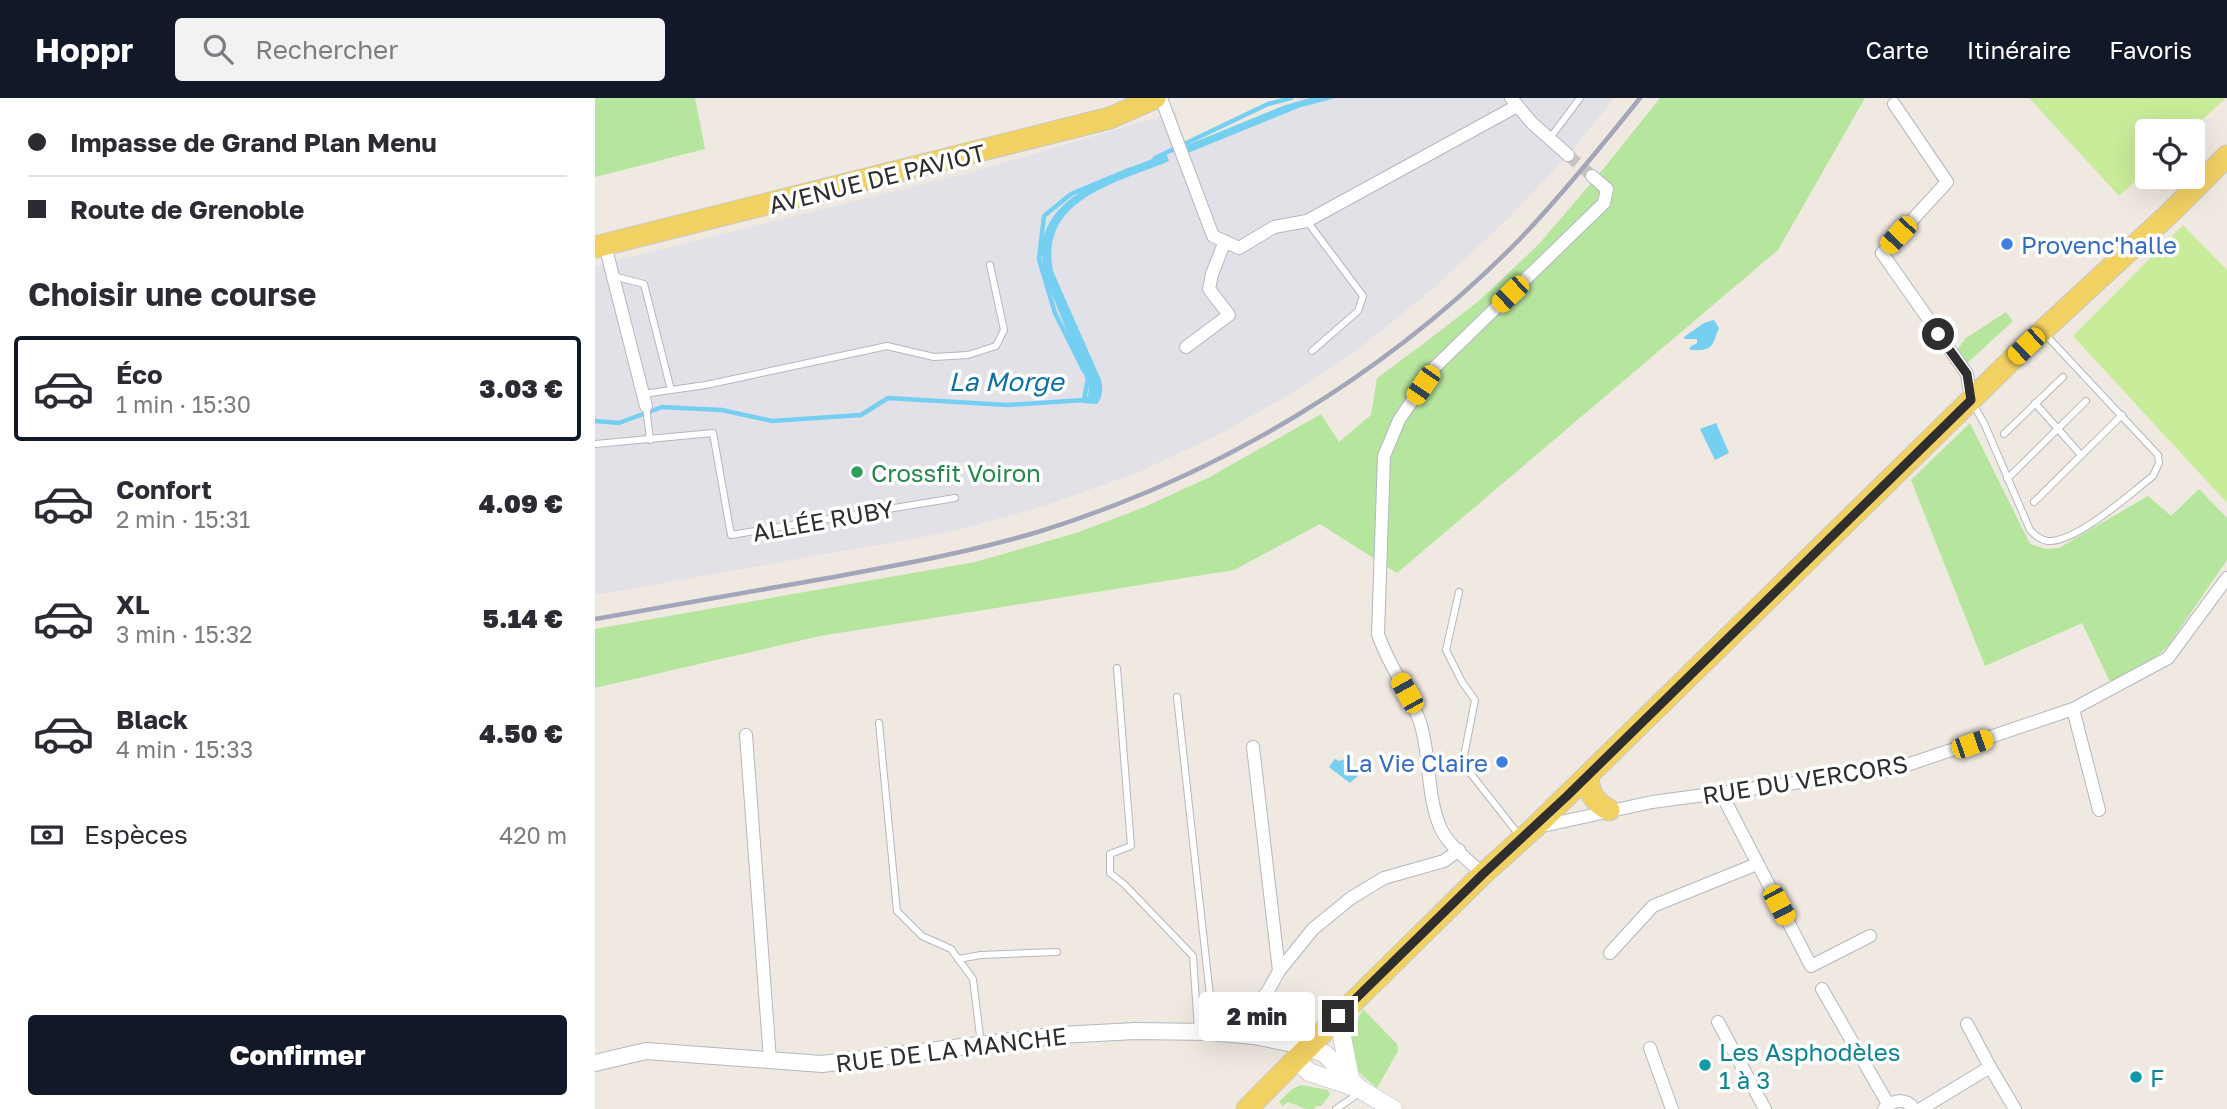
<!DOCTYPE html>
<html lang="fr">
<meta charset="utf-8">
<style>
body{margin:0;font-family:"Golos Text",sans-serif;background:#f2f2f3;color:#2b2b33;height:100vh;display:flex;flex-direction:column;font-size:26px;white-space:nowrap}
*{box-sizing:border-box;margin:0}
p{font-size:23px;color:#7c7c81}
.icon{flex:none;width:38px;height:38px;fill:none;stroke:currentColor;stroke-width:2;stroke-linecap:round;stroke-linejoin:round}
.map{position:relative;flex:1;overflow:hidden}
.drawer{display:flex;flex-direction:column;background:#fff;width:595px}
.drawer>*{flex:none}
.banner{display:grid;align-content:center;height:154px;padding:0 28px;background:#fff}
.fabs{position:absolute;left:1540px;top:21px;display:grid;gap:14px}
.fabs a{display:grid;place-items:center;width:70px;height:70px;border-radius:7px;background:#fff;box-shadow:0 7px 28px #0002;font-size:35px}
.end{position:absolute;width:32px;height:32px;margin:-16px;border:9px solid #2e2e2e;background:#fff;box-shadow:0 0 0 4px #fff}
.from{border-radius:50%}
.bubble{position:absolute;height:49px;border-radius:7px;background:#fff;box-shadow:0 7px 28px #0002;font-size:23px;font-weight:800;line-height:49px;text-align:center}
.car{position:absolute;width:21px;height:42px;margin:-21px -10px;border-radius:9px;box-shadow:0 0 5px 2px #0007;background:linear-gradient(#f5c518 24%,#345 0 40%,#f5c518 0 76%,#345 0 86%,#f5c518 0)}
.banner b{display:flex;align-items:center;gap:24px;height:66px;font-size:26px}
.banner b+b{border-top:2px solid #e1e1e2}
.banner i{width:18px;height:18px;background:#2b2b33}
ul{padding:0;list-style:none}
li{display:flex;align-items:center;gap:21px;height:105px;margin:0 14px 10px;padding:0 14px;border:4px solid transparent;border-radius:7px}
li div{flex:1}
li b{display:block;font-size:26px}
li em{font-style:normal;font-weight:800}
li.current{border-color:#111827}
li>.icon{width:63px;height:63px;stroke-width:1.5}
h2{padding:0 28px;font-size:32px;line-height:84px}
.pay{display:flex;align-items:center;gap:18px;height:77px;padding:0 28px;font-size:26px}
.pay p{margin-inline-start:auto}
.action{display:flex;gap:14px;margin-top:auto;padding:14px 28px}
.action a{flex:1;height:80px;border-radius:7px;background:#111827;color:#fff;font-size:28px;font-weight:800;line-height:80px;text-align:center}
header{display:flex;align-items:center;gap:42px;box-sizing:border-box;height:98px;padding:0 35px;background:#111827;color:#fff}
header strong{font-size:33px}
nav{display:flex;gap:38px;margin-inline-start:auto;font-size:24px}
.search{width:490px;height:63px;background:#f2f2f3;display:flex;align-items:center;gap:18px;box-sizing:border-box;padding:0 24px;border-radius:7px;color:#7c7c81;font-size:26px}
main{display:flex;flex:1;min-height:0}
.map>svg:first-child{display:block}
.industrial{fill:#e3e1e8}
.green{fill:#b6e59e}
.pitch{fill:#c9ec9a}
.water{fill:#75cff0}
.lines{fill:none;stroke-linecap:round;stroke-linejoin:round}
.stream{stroke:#75cff0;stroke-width:4.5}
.minor-tunnel{stroke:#c8c4bd;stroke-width:12;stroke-dasharray:12 6;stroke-linecap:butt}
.service-casing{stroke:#b4b7c1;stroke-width:8}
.minor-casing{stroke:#b4b7c1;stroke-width:14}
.tertiary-casing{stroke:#b4b7c1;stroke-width:18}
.secondary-casing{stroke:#b4b7c1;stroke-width:19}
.primary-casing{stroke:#c9c9c9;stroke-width:23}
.service{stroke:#fff;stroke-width:6}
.minor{stroke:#fff;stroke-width:12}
.tertiary{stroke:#fff;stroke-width:16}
.secondary{stroke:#fff;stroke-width:18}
.primary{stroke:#f2d163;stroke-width:21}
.rail{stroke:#a3a6b8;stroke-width:4.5}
.route{stroke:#2e2e2e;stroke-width:9}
.shop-dot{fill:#3f7fe0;stroke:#fff;stroke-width:2.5}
.leisure-dot{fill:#2e9e5b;stroke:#fff;stroke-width:2.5}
.culture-dot{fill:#0f9aa8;stroke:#fff;stroke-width:2.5}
.labels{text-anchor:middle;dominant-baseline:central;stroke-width:7;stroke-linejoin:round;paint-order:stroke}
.street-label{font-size:24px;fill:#2e2e2e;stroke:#fff}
.shop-label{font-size:24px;fill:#366cbe;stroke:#fff;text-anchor:start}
.leisure-label{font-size:24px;fill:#27864d;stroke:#fff;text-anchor:start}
.culture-label{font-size:24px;fill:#0d838f;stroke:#fff;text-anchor:start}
.water-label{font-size:26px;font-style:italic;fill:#0d6fa3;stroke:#fff}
</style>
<header>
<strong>Hoppr</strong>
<div class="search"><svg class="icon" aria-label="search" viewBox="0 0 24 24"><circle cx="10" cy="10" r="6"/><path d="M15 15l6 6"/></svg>Rechercher</div>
<nav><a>Carte</a><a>Itinéraire</a><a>Favoris</a></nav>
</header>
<main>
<section class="drawer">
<div class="banner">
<b><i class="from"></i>Impasse de Grand Plan Menu</b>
<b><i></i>Route de Grenoble</b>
</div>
<h2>Choisir une course</h2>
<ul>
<li class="current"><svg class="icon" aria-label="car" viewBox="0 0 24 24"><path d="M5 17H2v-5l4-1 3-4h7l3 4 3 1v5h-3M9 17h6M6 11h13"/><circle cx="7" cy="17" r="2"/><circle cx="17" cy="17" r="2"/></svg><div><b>Éco</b><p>1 min · 15:30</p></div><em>3.03 €</em></li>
<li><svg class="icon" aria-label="car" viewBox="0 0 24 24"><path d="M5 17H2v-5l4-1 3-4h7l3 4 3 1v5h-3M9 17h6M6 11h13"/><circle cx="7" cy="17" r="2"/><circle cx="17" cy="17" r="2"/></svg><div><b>Confort</b><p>2 min · 15:31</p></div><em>4.09 €</em></li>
<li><svg class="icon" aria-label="car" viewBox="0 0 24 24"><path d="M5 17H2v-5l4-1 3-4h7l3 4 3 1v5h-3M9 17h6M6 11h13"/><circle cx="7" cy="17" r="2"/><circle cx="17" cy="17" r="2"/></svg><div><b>XL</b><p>3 min · 15:32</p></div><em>5.14 €</em></li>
<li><svg class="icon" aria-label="car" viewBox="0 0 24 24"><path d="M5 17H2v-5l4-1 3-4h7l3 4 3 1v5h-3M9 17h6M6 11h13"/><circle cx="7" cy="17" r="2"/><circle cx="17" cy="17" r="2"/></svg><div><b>Black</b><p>4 min · 15:33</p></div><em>4.50 €</em></li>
</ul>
<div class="pay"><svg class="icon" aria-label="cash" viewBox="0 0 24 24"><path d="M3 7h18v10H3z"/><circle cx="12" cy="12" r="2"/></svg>Espèces<p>420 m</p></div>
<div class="action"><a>Confirmer</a></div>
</section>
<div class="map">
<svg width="1632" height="1011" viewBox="0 0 1632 1011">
<rect width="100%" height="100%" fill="#efe9e1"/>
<!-- industrial -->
<polygon class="industrial" points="705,0 1019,0 981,48 914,120 834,194 756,257 695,296 627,335 544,374 449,408 355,434 0,497 0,168 384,72 581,14 588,50"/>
<!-- green -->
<g class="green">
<polygon points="0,0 100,0 110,51 0,79"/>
<polygon points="1065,0 1270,0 1183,152 802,475 725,426 639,472 225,538 0,590 0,531 380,464 481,435 547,410 613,380 726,316 744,344 776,317 782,280 832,243 885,202 944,146 1009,70"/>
<polygon points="1411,214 1418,223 1368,269 1359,256 1371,240"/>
<polygon points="1375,325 1435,446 1451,451 1464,450 1553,398 1576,418 1604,391 1632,420 1632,462 1573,548 1561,559 1515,584 1487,525 1390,568 1316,382"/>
<path d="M768,911L802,946L803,953L782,990C776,984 766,978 761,970C750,952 758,928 768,911Z"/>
<polygon points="706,987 733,992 735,997 726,1008 720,1008 719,1011 711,1011 693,1004 688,1008 684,1004 697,991"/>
</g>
<!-- pitch -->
<g class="pitch">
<polygon points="1434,0 1631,0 1595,33 1552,33 1552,72 1524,98"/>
<polygon points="1588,127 1632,172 1632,405 1478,238"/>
</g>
<!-- water -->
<g class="water">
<polygon points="715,0 741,0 706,9 588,57 585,50 688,8"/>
<path d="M571,55L574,63C523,85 444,100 458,173L506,282C508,292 508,298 502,306L486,305L493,298L494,289L451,181C427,100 515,80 571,55Z"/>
<path d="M1119,222L1124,230C1116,249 1119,253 1095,252V249L1102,245V241H1089V239L1109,225Z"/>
<polygon points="1121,325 1134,355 1120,362 1105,331"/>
<polygon points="740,661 744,663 750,661 764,677 755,685 734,669"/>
</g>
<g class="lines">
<!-- stream -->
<g class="stream">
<polyline points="560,60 673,6 696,0"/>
<polyline points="489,273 460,215 444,161 449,118 476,96 536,71"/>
<polyline points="0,323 24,325 67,309 127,312 177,323 266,317 293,300 412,307 489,302 493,280"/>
</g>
<!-- minor-tunnel -->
<polyline class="minor-tunnel" points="973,57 997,78"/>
<!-- service casing -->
<g class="service-casing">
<g id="service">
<polyline points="955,40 985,0"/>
<polyline points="712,123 768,198 763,213 717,253"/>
<polyline points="18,178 49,186 76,292"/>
<polyline points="48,296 111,287 292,248 339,259 373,257 401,248 409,232 395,167"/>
<polyline points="1440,305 1486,357"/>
<path d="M1378,306L1389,325L1435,432C1440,437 1445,442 1453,443C1481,445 1536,395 1558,378L1564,365L1563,357L1449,235"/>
<polyline points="51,308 55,342"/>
<polyline points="1409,336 1468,279"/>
<polyline points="0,346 118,335 136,437 360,400"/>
<polyline points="1412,381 1491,303"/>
<polyline points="1439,404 1527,317"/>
<polyline points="864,494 851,552 867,584 880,602 869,658 869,667 924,737"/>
<polyline points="522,570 536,748 515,756 515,775 530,787 598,858 603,932"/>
<polyline points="582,599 619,934"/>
<polyline points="284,625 302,813 327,838 356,851 378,881 386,946"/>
<polyline points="363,861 386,857 462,854"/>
<polyline points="741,1011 766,994"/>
</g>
</g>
<!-- minor casing -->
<g class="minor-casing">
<g id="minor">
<polyline points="566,0 618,138 644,150 679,129 712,123 922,8"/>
<polyline points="916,0 937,25 973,57"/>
<polyline points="1299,6 1352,84 1287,155 1372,276 1376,302"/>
<polyline points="10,147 51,308"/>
<polyline points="591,249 634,217 614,191 617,176 630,143"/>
<polyline points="1478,611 1504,712"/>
<polyline points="151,637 175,962"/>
<polyline points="658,649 684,873"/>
<polyline points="1126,695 1216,868 1275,838"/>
<polyline points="943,729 1057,704 1297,672 1478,611 1573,560 1632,480"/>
<path d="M888,776C874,763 853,747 845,729C831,695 836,658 825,624C814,593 793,567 783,536L789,358L804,322L840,269L1009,105L1012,91L997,78"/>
<polyline points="1015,855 1058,808 1162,766"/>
<polyline points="1227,891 1293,1006"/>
<polyline points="1123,924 1170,1011"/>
<polyline points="1372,926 1395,969"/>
<polyline points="638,937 673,893 684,873 718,831 756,800 789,780 849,763 864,752"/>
<polyline points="1055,950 1077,1011"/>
<path d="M1289,1011C1298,1001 1311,1000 1319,1011"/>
<polyline points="1326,1011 1395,969 1420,1011"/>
</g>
</g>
<!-- tertiary casing -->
<g class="tertiary-casing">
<polyline id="tertiary" points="0,965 51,953 227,966 465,937 540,933 614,934 659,938 713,949"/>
</g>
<!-- secondary casing -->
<g class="secondary-casing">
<g id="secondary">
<polyline points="743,918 755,979"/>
<polyline points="713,949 730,956 765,991"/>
<polyline points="701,961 714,974 765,991 798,1011"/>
</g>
</g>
<!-- primary casing -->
<g class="primary-casing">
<g id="primary">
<polyline points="0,149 515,20 560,0"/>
<path d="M993,677C994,695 998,703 1014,712"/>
<polyline points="652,1011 750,912 888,776 939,730 1431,248 1576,114 1632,58"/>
</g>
</g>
<!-- service -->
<use href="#service" class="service"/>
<!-- minor -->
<use href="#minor" class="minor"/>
<!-- tertiary -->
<use href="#tertiary" class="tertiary"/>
<!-- secondary -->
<use href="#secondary" class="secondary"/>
<!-- primary -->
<use href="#primary" class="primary"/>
<!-- rail -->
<path class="rail" d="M0,521C78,507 155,494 233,480C304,467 376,454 446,433C625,377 791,277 923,143C966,98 1006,49 1045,0"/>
</g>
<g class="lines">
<!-- route -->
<polyline class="route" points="743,918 888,776 972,698 1376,302 1372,276 1343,236"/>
</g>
<!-- markers -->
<g class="shop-dot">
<circle cx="1412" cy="146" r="7"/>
<circle cx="907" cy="664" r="7"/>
</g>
<circle class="leisure-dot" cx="262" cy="374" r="7"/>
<g class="culture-dot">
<circle cx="1110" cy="967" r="7"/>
<circle cx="1541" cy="979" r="7"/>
</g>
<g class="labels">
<!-- street labels -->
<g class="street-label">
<text transform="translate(282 80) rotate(-14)">AVENUE DE PAVIOT</text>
<text transform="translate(228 422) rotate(-10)">ALLÉE RUBY</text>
<text transform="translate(1210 681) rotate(-9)">RUE DU VERCORS</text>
<text transform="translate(356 951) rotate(-7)">RUE DE LA MANCHE</text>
</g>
<!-- shop labels -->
<g class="shop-label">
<text x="1426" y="146">Provenc'halle</text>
<text x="893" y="664" text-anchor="end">La Vie Claire</text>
</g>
<!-- leisure labels -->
<g class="leisure-label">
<text x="276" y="374">Crossfit Voiron</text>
</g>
<!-- culture labels -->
<g class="culture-label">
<text x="1124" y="953">Les Asphodèles<tspan x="1124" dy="28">1 à 3</tspan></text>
<text x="1555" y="979">F</text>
</g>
<!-- water labels -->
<g class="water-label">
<text x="411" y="283">La Morge</text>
</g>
</g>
</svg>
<div class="fabs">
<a><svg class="icon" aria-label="locate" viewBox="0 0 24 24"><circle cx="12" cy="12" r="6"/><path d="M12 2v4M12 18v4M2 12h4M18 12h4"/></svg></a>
</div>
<i class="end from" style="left:1343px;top:236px"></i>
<i class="end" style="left:743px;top:918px"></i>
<div class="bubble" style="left:604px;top:894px;width:116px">2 min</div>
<i class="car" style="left:1303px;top:137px;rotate:223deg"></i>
<i class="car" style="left:915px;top:196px;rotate:226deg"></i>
<i class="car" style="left:1431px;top:248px;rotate:226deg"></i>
<i class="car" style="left:828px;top:287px;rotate:214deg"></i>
<i class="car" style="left:812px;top:595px;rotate:331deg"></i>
<i class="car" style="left:1377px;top:646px;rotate:71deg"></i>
<i class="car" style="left:1184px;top:807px;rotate:152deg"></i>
</div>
</main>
